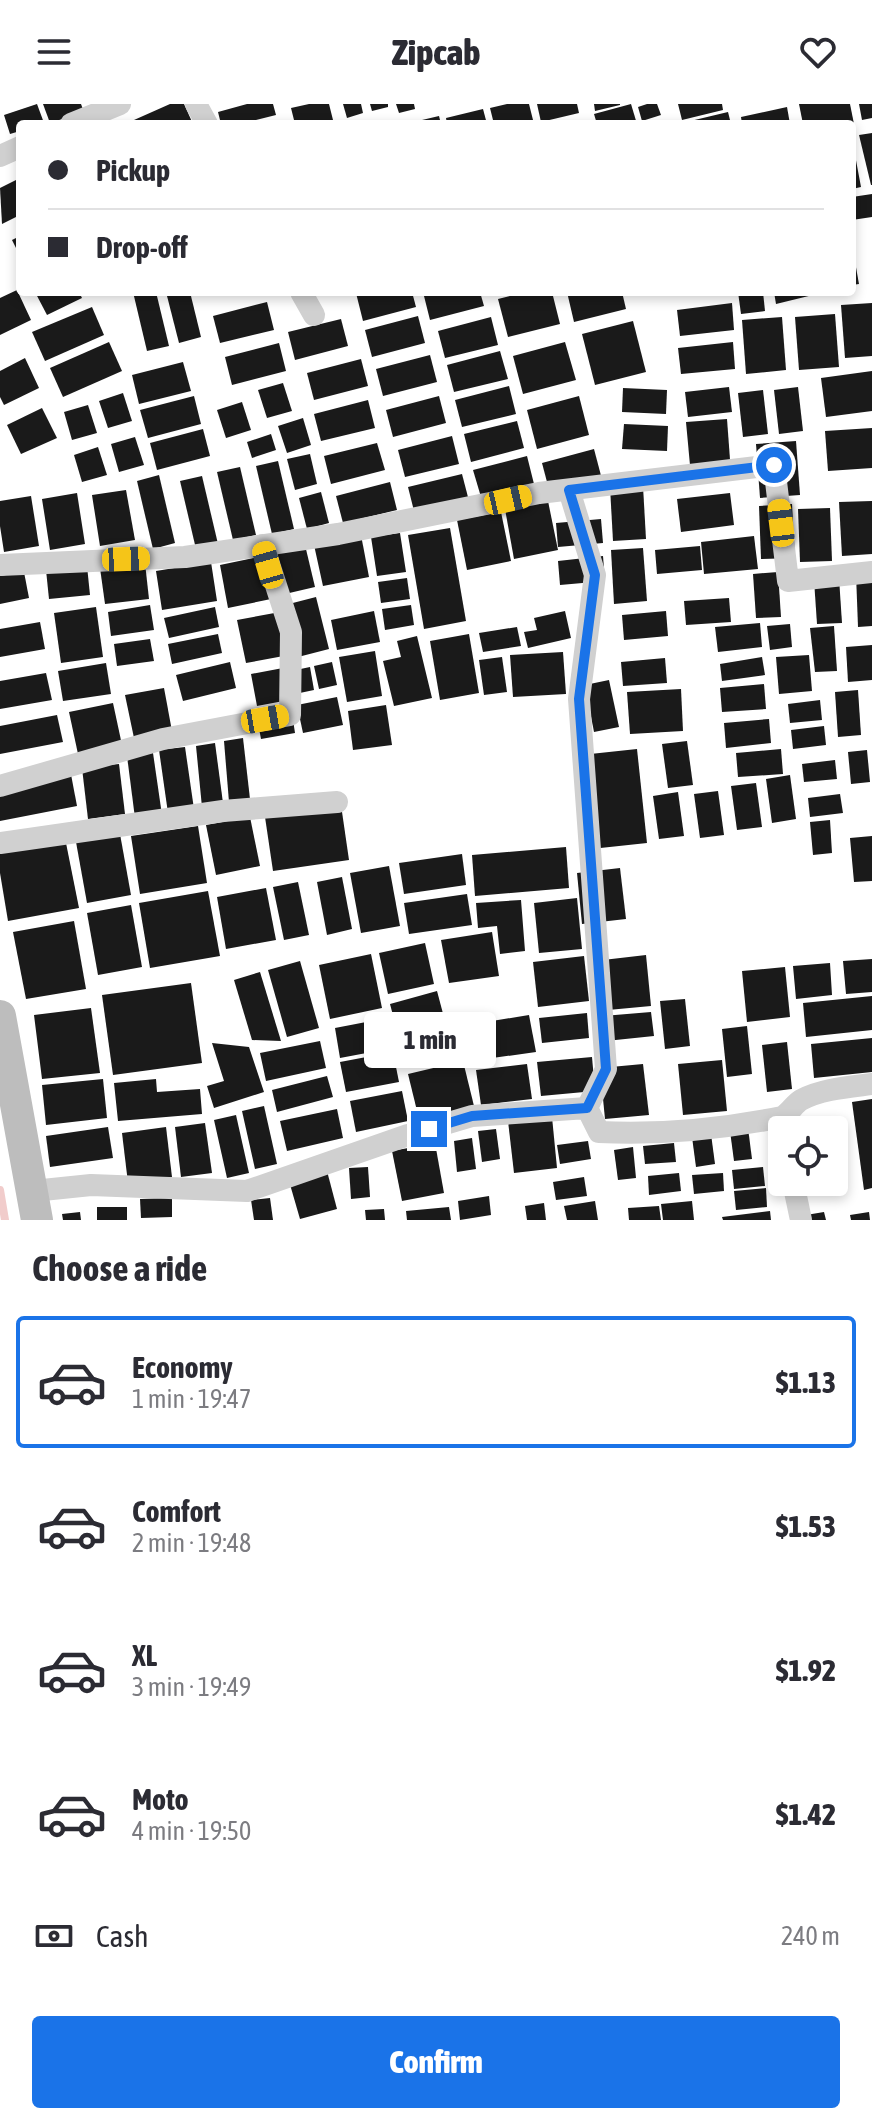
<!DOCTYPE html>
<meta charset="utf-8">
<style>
body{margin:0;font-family:"Asap Condensed",sans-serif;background:#f2f2f3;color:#2b2b33;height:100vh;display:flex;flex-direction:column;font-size:30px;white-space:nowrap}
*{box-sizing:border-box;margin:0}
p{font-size:26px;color:#7c7c81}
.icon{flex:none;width:44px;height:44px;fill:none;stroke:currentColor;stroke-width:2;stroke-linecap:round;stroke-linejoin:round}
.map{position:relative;height:1116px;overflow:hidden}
.sheet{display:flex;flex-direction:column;background:#fff;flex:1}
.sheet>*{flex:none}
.banner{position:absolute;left:16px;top:16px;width:840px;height:176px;border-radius:8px;box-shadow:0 4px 12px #0003;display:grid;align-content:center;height:176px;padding:0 32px;background:#fff}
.fabs{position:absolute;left:768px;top:1012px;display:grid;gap:16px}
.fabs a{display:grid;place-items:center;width:80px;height:80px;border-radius:8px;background:#fff;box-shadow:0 4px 12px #0003;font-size:40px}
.end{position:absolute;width:36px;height:36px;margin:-18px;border:10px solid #1a73e8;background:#fff;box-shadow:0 0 0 4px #fff}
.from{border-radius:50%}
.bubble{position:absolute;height:56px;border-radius:8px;background:#fff;box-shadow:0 4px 12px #0003;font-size:26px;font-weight:800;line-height:56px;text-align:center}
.car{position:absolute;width:24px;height:48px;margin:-24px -12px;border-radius:10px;box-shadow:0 0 6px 2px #0007;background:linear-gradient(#f5c518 24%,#345 0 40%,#f5c518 0 76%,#345 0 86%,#f5c518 0)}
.banner b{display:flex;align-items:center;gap:28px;height:76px;font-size:30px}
.banner b+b{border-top:2px solid #e1e1e2}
.banner i{width:20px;height:20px;background:#2b2b33}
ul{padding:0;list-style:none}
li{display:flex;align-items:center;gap:24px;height:132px;margin:0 16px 12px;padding:0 16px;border:4px solid transparent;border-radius:8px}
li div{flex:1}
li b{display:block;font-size:30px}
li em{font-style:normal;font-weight:800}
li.on{border-color:#1a73e8}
li>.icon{width:72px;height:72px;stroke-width:1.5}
h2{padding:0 32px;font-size:36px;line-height:96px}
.pay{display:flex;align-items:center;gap:20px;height:88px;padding:0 32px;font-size:30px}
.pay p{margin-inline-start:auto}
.primary-button{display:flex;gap:16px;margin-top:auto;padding:16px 32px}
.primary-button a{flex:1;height:92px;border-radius:8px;background:#1a73e8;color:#fff;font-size:32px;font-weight:800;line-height:92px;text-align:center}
header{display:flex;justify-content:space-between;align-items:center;height:104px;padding:0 32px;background:#fff;font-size:36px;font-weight:800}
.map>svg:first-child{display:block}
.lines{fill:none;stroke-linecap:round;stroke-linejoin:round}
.stream{stroke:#f1cccb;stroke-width:8}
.building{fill:#1a1a1a}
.minor{stroke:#d0d0d0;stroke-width:22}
.secondary{stroke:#bdbdbd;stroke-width:32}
.route{stroke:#1a73e8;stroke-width:10}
</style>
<header><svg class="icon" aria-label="menu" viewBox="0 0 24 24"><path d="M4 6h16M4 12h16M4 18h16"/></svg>Zipcab<svg class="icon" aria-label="heart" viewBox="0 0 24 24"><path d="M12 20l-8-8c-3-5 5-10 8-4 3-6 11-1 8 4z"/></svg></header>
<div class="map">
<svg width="872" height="1116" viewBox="0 0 872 1116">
<rect width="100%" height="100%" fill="#fff"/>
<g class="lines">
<!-- stream -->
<polyline class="stream" points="0,1086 5,1116"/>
</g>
<!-- building -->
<g class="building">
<polygon points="37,0 44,19 20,20 20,27 10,30 4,11"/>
<polygon points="43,0 81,0 84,8 50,19"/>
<polygon points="170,0 184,0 193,20 125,20"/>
<polygon points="247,0 273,0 276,11 240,20 221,20 218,8"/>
<polygon points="309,0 329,0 334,20 295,20 291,4"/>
<polygon points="343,0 361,0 363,9 347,14"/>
<polygon points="370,0 388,0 388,3 372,7"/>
<polygon points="396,0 414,0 415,5 399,9"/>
<polygon points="507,0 529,0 534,20 494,20 490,4"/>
<polygon points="537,0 577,0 579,9 541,18"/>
<polygon points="594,0 620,0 620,1 595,7"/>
<polygon points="631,0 637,20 597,20 594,10"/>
<polygon points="647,0 657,0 661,11 642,17 638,3"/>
<polygon points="678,0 722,0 723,6 682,16"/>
<polygon points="799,0 850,0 854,20 803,20"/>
<polygon points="859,0 872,0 872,14 862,16"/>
<polygon points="787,3 790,20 742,20 741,13"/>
<polygon points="483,5 487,20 447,20 446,14"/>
<polygon points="728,8 731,20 683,20 682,19"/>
<polygon points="439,12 441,20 424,20 422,16"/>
<polygon points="872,29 872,81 871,81 859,31"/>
<polygon points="852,35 861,83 852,85"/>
<polygon points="20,74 20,111 2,120 0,84"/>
<polygon points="872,90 872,113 852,116 852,93"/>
<polygon points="20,132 20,152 12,136"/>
<polygon points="852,141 859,180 852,181"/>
<polygon points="17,186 31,216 0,231 0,194"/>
<polygon points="35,188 79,188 82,194 47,211"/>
<polygon points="133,188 156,188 169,242 147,247"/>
<polygon points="166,188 190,188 201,233 179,239"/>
<polygon points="360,188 412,188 416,203 363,217 356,189"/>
<polygon points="423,188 480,188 484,202 430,216"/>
<polygon points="525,188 552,188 560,220 508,233 498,195"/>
<polygon points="567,188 622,188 626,205 574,218"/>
<polygon points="738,188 763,188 765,207 741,210"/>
<polygon points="774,188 821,188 821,189 776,200"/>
<polygon points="267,198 274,226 220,239 213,212"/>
<polygon points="732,199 734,226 680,232 677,206"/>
<polygon points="872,199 872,252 845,254 841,201"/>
<polygon points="92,203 104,231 45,257 32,228"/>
<polygon points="835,210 839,263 799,266 795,213"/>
<polygon points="418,212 425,239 372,253 365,226"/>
<polygon points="491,213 498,241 445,254 438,227"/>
<polygon points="782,213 786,266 746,270 742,216"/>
<polygon points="341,215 348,242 295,256 288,228"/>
<polygon points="633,217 646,268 595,281 582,230"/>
<polygon points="109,238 122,267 63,293 50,264"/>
<polygon points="565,238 576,276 523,290 513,252"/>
<polygon points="733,238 735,265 681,270 678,244"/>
<polygon points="279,239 286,267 232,281 225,253"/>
<polygon points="500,247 508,275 454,288 447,261"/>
<polygon points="430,251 437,278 383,292 376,265"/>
<polygon points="25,254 39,284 4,301 0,293 0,267"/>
<polygon points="361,255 368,282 314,296 307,269"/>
<polygon points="183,258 191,287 139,300 132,271"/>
<polygon points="872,267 872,307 826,313 821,274"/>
<polygon points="283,279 292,307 267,314 258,286"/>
<polygon points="509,282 516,310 462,323 455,296"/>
<polygon points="729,283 732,308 688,313 685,288"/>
<polygon points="798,283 803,327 779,330 774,286"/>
<polygon points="623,284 667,286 666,310 622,308"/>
<polygon points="763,286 768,330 743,333 738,289"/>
<polygon points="123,289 132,317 108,324 99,297"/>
<polygon points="194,292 201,320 148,334 140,306"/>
<polygon points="439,292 446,319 393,333 386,306"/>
<polygon points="579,292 589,331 537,345 527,306"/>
<polygon points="368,296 375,324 321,337 314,310"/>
<polygon points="242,298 251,326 226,334 217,306"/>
<polygon points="88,301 97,329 72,336 64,308"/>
<polygon points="42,304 57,334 21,350 7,321"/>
<polygon points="303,314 311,341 287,349 278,322"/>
<polygon points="727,315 731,369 691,372 686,318"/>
<polygon points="517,317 524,344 471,358 464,330"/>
<polygon points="624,320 668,322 667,347 622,345"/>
<polygon points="872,324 872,364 828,367 825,327"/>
<polygon points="203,325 210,352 157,366 150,339"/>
<polygon points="271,330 276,346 252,354 247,338"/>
<polygon points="452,332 459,360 405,373 398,346"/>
<polygon points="135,333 144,361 119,368 111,340"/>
<polygon points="796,337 800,391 760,394 756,340"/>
<polygon points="377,339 385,366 331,380 324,352"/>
<polygon points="98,343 107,371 82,378 74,351"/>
<polygon points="594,345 604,383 552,397 542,359"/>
<polygon points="310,350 317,380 295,386 287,355"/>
<polygon points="527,352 534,380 481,393 473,366"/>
<polygon points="278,357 294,425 272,430 256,362"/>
<polygon points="240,363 256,431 233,436 217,368"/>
<polygon points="462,370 469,397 415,411 408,383"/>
<polygon points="159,371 175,439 153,445 137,377"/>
<polygon points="202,372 218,440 196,445 180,377"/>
<polygon points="390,378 397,406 343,419 336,392"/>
<polygon points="643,382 646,435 613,437 610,383"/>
<polygon points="126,386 135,436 100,442 92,391"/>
<polygon points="321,388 329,419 307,425 299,394"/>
<polygon points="77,389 85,440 50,446 42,395"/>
<polygon points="730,389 734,421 681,428 677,395"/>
<polygon points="31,392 39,442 4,448 0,422 0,397"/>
<polygon points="548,397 558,446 514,455 505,405"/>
<polygon points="872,397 872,450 842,452 839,398"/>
<polygon points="792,400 795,454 761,455 759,402"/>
<polygon points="830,404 832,457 800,458 798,405"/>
<polygon points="501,408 511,457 467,466 457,416"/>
<polygon points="601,415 603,439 558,443 556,419"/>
<polygon points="450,424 466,517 424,525 408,431"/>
<polygon points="400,429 406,468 377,472 371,433"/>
<polygon points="361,431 369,473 323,482 314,441"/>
<polygon points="754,432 758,465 704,470 701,438"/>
<polygon points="305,441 315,483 285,490 275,448"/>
<polygon points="700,442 702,466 657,470 655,446"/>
<polygon points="643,444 647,497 614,500 611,446"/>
<polygon points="263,452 271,495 228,504 220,461"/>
<polygon points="603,452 605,477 560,481 558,457"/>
<polygon points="211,458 217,497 162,506 156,467"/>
<polygon points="145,459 149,495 105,500 100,464"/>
<polygon points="87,462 90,491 49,495 46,466"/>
<polygon points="24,468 29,494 0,500 0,472"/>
<polygon points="778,468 781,513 756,514 753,470"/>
<polygon points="872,469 872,522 858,523 856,470"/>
<polygon points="407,474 410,495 381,499 378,478"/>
<polygon points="839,474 842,519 817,520 814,476"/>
<polygon points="316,493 329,545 298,553 285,501"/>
<polygon points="729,494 731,518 686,521 684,497"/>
<polygon points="150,501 154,526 111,532 108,508"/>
<polygon points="411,501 414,521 385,526 382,505"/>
<polygon points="96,503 103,553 61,559 54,509"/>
<polygon points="215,503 219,523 169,534 164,514"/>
<polygon points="374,507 380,538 337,546 331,516"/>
<polygon points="565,507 571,534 528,544 524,528 537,526 534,514"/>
<polygon points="666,507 668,532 624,536 622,511"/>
<polygon points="280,508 289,551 246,559 237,516"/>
<polygon points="40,518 45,545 0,553 0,525"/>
<polygon points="760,519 762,543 718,548 715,523"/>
<polygon points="790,520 792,543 770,546 767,522"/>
<polygon points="834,522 837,567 815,568 810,524"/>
<polygon points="517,523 521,542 483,548 479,529"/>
<polygon points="218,530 222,549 172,560 168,540"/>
<polygon points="469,530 479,589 440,596 430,537"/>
<polygon points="417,532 432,594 394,602 383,557 401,553 397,537"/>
<polygon points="150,535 154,557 117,562 114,540"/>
<polygon points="872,541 872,576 848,578 846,543"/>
<polygon points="375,547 382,592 347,598 339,553"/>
<polygon points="563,548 566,590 513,593 510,551"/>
<polygon points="809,551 812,587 779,590 776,553"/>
<polygon points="502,553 507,588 484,591 479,556"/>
<polygon points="762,553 765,571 722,577 720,560"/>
<polygon points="665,554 667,579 623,582 621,558"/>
<polygon points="230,558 236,584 183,597 176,571"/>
<polygon points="332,558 337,581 319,585 314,562"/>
<polygon points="106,559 111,590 63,597 58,567"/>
<polygon points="310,563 314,586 295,590 291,567"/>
<polygon points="283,564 289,596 257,602 251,570"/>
<polygon points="46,569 52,596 0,605 0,577"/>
<polygon points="609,576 619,623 594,628 585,581"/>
<polygon points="764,580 766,605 722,608 720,584"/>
<polygon points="164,584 172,627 134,634 125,591"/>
<polygon points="681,585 683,627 630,630 627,588"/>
<polygon points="858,586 861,631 838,633 835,588"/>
<polygon points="337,593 343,621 303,629 297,601"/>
<polygon points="820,596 822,616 790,619 788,600"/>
<polygon points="113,599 122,641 78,650 69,608"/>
<polygon points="386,601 392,641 353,646 348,607"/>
<polygon points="291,603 295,629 261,635 256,609"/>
<polygon points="57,611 63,638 0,650 0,622"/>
<polygon points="769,615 771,639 726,644 724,619"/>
<polygon points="824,622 826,641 793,645 791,626"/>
<polygon points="243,634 250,695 229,698 224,637"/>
<polygon points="687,637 693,681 668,684 662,640"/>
<polygon points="215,639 223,699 202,703 196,642"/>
<polygon points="185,643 194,705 168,709 159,646"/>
<polygon points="637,645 647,739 591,745 581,651"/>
<polygon points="781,645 783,670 738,673 736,649"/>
<polygon points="867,646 870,678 851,680 848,648"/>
<polygon points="153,649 162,711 135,714 127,652"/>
<polygon points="835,656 837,675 804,678 802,660"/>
<polygon points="69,660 77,702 0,717 0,674"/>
<polygon points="119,660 125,710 88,715 82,664"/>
<polygon points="790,671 796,715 772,719 766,675"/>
<polygon points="756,679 762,723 737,726 731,682"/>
<polygon points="718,687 724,731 700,734 694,690"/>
<polygon points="678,688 684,732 659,735 653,692"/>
<polygon points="840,690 843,709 810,713 808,694"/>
<polygon points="341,701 349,756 273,767 265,713"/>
<polygon points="250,713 260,762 216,771 206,721"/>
<polygon points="830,716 832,749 813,751 810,718"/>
<polygon points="198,722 207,779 140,790 131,732"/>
<polygon points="120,730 131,791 87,799 76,738"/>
<polygon points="872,732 872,777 854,778 850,734"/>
<polygon points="66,739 79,804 8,817 0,769 0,748"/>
<polygon points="566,743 569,784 475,792 472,751"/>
<polygon points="462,750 466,781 404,790 399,759"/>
<polygon points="389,762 400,822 361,829 350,769"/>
<polygon points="620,764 626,815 582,820 577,769"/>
<polygon points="342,773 352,825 327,831 317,778"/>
<polygon points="298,778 309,831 284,836 273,783"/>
<polygon points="266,784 276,836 226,845 217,793"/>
<polygon points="208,787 220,852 150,864 139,799"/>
<polygon points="467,790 472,821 409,830 404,799"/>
<polygon points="577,794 582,845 539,849 534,799"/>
<polygon points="521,796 525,847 500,850 497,822 478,824 476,799"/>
<polygon points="131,801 142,863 98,871 87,809"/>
<polygon points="74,817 86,885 26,895 13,828"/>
<polygon points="492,828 499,872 449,879 441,836"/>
<polygon points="425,839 434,880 388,890 379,849"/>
<polygon points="371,850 382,904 330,915 319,861"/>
<polygon points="646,851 651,902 608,906 603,856"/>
<polygon points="584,852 589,897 538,903 533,858"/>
<polygon points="872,855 872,888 846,890 843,857"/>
<polygon points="300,857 319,924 287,933 268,866"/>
<polygon points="830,859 832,891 796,895 793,862"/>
<polygon points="785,863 790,913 747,918 742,867"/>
<polygon points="260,868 281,937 252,936 234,876"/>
<polygon points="191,879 202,959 113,971 102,891"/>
<polygon points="437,887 445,917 398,930 390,900"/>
<polygon points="872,892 872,926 806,933 803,899"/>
<polygon points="685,895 690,942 665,945 660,897"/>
<polygon points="91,904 100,969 42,975 34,911"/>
<polygon points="651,908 654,932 606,937 603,912"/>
<polygon points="587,909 589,934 542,939 539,914"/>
<polygon points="529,911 536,948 471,957 462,922"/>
<polygon points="387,914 393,944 340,954 335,924"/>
<polygon points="747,922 752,970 727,973 722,925"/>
<polygon points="872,934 872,968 814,974 811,940"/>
<polygon points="320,937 326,964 266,977 260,949"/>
<polygon points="787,938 792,985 767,988 762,941"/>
<polygon points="212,939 249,943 264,988 214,1004 207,982 224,977"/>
<polygon points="393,948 399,978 346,988 340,958"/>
<polygon points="592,953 595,987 541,992 537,958"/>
<polygon points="722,956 727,1007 683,1011 678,960"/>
<polygon points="463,957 474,1002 419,1015 408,970"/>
<polygon points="527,960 532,995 481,1001 476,966"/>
<polygon points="643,960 649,1011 605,1015 600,964"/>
<polygon points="327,972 333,993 277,1008 272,986"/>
<polygon points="103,975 107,1014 46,1021 42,981"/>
<polygon points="156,975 157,988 200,985 202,1010 118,1017 114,979"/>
<polygon points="402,987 408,1017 356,1028 350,997"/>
<polygon points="872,995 872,1084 864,1086 852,998"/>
<polygon points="264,1002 277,1060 255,1065 242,1007"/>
<polygon points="337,1005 343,1034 287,1047 280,1017"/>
<polygon points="236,1011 249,1069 227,1074 214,1016"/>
<polygon points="552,1013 557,1064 514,1069 508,1017"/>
<polygon points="842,1015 847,1062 834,1064 834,1026 817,1026 816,1017"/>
<polygon points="205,1019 212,1069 181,1073 175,1023"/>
<polygon points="108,1023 113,1054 50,1063 46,1032"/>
<polygon points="166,1023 172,1073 128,1079 122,1029"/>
<polygon points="748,1024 752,1055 734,1057 730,1027"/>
<polygon points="496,1025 500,1055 482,1058 478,1027"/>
<polygon points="711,1030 715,1060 696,1063 692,1033"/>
<polygon points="472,1034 476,1065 457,1068 454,1037"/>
<polygon points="588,1037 591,1055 560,1060 557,1041"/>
<polygon points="435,1039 444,1089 402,1097 392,1047"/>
<polygon points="674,1039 676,1058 645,1060 643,1042"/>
<polygon points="633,1043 636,1074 618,1076 614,1046"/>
<polygon points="368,1063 370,1093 351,1095 349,1064"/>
<polygon points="763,1063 765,1082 734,1085 732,1066"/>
<polygon points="327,1067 337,1105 300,1115 289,1077"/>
<polygon points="679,1069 681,1087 649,1091 648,1072"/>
<polygon points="723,1069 724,1087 694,1090 692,1071"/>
<polygon points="584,1073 587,1092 556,1096 553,1078"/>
<polygon points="766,1084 767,1103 736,1106 734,1087"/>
<polygon points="489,1092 491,1111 460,1116 458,1097"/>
<polygon points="172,1094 172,1113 141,1114 140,1095"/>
<polygon points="270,1094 273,1116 254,1116 251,1096"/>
<polygon points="595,1097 598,1116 567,1116 564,1102"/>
<polygon points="692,1097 694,1116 663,1116 661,1100"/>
<polygon points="544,1099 546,1116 527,1116 525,1102"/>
<polygon points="659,1102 661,1116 629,1116 628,1104"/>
<rect x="97" y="1103" width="30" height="13"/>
<polygon points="449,1103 451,1116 407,1116 406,1107"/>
<polygon points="384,1105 385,1116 366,1116 365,1106"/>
<polygon points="770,1107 771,1116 723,1116 722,1113"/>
<polygon points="80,1108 81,1116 63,1116 62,1110"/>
<polygon points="824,1108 826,1116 800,1116 800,1112"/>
<polygon points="869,1108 870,1116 851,1116 850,1111"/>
</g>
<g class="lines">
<!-- minor -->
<g class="minor">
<polyline points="196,0 207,20"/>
<polyline points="71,20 120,0"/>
<polyline points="0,52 20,43"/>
<polyline points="301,188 314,211"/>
<polyline points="569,386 595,471 579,595 606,965 587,1004"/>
<polyline points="0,461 185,453 338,430 539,389 774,361 788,477 872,468"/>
<polyline points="0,682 163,635 290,611 291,528 263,441"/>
<polyline points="0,739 223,707 337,698"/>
<polyline points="793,1078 801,1116"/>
<path d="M33,1087L91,1081L247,1087L408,1031L472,1012L587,1004L599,1028C660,1031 722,1025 782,1013C790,1009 794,1000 801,996C821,985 849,983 872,980"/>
</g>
<!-- secondary -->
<polyline class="secondary" points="0,912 37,1116"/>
</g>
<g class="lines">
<!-- route -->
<polyline class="route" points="429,1025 472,1012 587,1004 606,965 579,595 595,471 569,386 774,361"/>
</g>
</svg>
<div class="fabs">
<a><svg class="icon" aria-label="locate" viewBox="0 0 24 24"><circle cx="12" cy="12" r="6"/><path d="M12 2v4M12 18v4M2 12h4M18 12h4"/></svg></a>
</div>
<i class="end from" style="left:774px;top:361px"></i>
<i class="end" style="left:429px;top:1025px"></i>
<div class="bubble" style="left:364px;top:908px;width:132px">1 min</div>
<i class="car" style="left:508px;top:396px;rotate:77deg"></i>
<i class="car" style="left:781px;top:419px;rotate:353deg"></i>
<i class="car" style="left:126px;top:455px;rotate:88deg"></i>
<i class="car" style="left:268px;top:461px;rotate:344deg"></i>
<i class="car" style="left:265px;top:615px;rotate:80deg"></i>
<div class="banner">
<b><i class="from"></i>Pickup</b>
<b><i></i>Drop-off</b>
</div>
</div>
<section class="sheet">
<h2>Choose a ride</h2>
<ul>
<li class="on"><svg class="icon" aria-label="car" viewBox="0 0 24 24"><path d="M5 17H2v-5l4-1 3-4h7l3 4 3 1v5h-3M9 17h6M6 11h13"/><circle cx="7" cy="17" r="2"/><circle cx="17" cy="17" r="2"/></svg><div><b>Economy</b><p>1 min · 19:47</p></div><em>$1.13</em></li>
<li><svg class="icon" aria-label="car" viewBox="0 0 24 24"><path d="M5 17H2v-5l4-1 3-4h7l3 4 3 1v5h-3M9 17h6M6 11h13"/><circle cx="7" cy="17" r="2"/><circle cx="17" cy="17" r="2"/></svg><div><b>Comfort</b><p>2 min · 19:48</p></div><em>$1.53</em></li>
<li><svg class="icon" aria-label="car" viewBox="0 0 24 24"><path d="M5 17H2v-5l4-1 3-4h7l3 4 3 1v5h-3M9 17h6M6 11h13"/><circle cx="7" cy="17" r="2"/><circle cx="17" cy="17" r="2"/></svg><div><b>XL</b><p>3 min · 19:49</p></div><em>$1.92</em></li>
<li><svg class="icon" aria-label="car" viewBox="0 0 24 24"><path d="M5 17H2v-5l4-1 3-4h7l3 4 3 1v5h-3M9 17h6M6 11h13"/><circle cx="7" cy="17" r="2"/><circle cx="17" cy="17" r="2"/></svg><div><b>Moto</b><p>4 min · 19:50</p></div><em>$1.42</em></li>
</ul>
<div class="pay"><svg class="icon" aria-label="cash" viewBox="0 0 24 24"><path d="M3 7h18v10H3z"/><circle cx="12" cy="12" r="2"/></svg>Cash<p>240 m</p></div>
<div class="primary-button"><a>Confirm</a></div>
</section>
